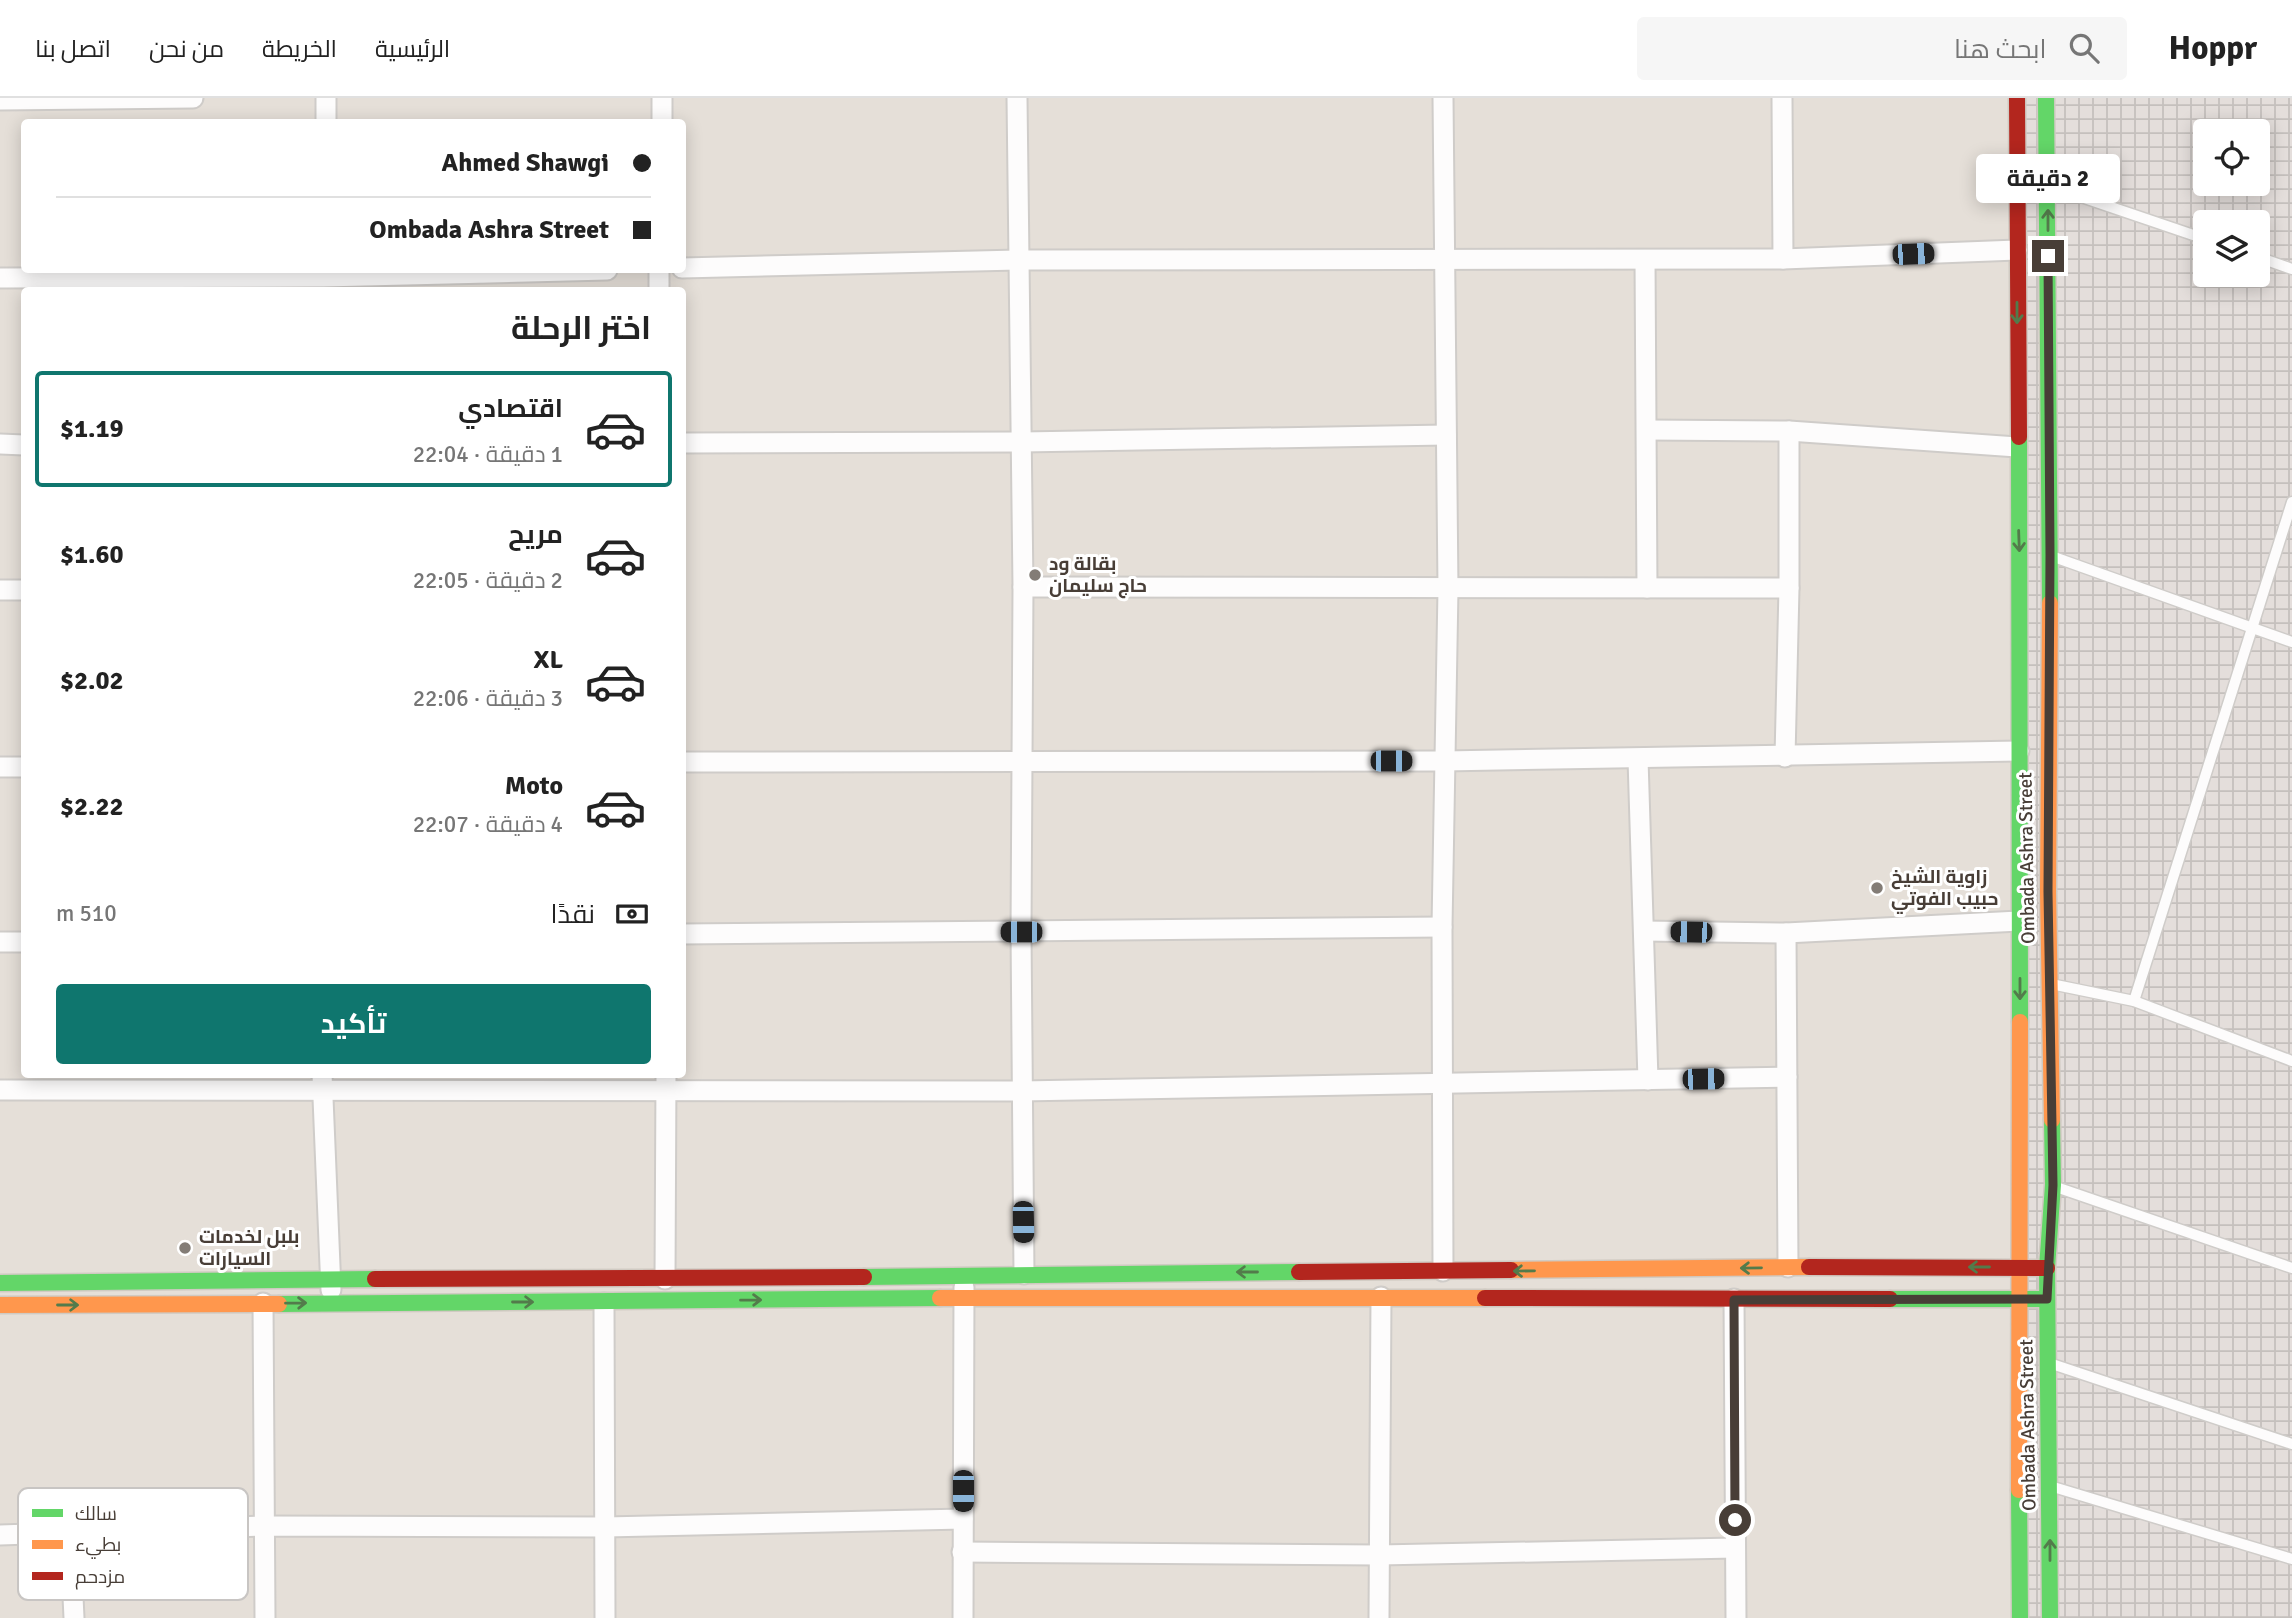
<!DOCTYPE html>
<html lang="ar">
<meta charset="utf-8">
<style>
body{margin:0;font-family:Signika,Cairo,sans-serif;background:#f6f6f6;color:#222;direction:rtl;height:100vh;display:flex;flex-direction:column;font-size:26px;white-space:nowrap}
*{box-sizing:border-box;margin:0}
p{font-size:23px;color:#767676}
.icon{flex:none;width:38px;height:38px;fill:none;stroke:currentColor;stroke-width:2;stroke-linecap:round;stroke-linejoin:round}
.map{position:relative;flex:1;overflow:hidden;direction:ltr}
.panel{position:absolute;left:21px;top:189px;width:665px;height:791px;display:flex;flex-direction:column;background:#fff;border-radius:7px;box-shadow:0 4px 18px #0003;direction:rtl}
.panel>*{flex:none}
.top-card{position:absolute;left:21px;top:21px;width:665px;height:154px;border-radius:7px;box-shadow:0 4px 18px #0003;direction:rtl;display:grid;align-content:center;height:154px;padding:0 35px;background:#fff}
.buttons{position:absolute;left:2193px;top:21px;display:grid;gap:14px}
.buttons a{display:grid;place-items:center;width:77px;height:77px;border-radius:7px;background:#fff;box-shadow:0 4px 18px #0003;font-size:35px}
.end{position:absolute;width:32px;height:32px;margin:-16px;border:9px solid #483e37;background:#fff;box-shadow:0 0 0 4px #fff}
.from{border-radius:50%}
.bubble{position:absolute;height:49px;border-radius:7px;background:#fff;box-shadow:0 4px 18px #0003;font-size:23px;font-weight:700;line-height:49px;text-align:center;direction:rtl}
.car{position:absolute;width:21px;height:42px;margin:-21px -10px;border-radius:9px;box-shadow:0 0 5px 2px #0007;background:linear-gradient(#222 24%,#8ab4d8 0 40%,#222 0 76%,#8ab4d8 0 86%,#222 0)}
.top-card b{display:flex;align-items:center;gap:24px;height:66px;font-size:26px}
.top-card b+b{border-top:2px solid #e0e0e0}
.top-card i{width:18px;height:18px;background:#222}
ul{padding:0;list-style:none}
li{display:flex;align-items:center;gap:21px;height:116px;margin:0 14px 10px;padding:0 21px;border:4px solid transparent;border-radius:7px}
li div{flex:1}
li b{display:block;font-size:26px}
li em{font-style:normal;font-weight:700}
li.on{border-color:#0f766e}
li>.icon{width:63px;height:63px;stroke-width:1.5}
h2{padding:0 35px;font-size:32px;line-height:84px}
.pay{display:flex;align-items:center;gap:18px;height:77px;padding:0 35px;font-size:26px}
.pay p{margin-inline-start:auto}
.primary-button{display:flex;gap:14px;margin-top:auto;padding:14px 35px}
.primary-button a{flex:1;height:80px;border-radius:7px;background:#0f766e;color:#fff;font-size:28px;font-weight:700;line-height:80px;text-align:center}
header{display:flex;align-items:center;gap:42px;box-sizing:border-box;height:98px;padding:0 35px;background:#fff;border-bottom:2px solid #e0e0e0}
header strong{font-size:33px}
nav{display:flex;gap:38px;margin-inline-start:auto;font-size:24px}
.search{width:490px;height:63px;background:#f6f6f6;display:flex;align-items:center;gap:18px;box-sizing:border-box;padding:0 24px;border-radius:7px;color:#767676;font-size:26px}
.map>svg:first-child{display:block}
.residential{fill:#e5dfd8;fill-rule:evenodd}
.industrial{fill:url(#industrial-grid);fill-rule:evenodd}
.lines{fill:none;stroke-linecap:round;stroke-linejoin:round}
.lane-casing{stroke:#cfccc9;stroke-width:13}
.street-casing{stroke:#cfccc9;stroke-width:23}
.fast-casing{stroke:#d0cac2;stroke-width:19}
.slow-casing{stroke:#d0cac2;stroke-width:19}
.jam-casing{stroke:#d0cac2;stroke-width:19}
.lane{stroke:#fdfcfc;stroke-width:10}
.street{stroke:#fdfcfc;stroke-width:19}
.fast{stroke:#63d668;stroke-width:16}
.slow{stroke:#ff974d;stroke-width:16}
.jam{stroke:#b3261e;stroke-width:16}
.oneway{stroke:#537b4b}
.route{stroke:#483e37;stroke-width:9}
.poi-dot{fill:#837c76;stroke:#fff;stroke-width:2.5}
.labels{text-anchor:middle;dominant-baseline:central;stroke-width:6;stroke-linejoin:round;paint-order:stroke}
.poi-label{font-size:19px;font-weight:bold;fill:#483e37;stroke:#fff;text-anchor:start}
.street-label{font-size:19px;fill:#483e37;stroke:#fff}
.key{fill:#fff;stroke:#c8c5c3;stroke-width:2}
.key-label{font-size:19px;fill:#483e37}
</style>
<header>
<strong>Hoppr</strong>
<div class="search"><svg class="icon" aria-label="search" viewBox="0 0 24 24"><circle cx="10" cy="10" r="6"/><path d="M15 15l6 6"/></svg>ابحث هنا</div>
<nav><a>الرئيسية</a><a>الخريطة</a><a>من نحن</a><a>اتصل بنا</a></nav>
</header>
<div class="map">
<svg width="2292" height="1520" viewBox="0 0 2292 1520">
<defs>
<pattern id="industrial-grid" width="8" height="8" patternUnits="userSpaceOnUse" patternTransform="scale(1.75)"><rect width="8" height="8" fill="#e4dedb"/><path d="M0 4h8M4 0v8" fill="none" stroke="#c5c0bd"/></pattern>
</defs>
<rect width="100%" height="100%" fill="#f1eeeb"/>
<!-- residential -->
<path class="residential" d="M0,0H2292V1520H0ZM24,24H682V172H24ZM2205,33H2258V86H2205ZM2205,124H2258V177H2205ZM24,192H682V976H24Z"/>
<!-- industrial -->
<path class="industrial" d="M2012,0H2292V1520H2022ZM2205,33H2258V86H2205ZM2205,124H2258V177H2205Z"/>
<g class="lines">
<!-- lane casing -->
<g class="lane-casing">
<g id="lane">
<polyline points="2049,88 2205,141"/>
<polyline points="2258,159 2292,171"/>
<polyline points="2054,459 2292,544"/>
<polyline points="2051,886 2134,903 2292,963"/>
<polyline points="2134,903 2292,404"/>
<polyline points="2056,1089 2292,1170"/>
<polyline points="2052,1266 2292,1346"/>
<polyline points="2050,1388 2292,1461"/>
</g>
</g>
<!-- street casing -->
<g class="street-casing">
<g id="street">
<polyline points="1017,0 1023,489 1021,834 1024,1176"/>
<polyline points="1443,0 1448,491 1442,829 1443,1173"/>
<polyline points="1782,0 1783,161"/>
<polyline points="0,2 193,0"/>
<polyline points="326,24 326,0"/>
<polyline points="662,24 662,0"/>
<polyline points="1645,162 1647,490"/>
<polyline points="682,170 1019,162 1783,161 2017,152"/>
<polyline points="659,172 659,192"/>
<polyline points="0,180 323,179 607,172"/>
<polyline points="1647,332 1789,333 2017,349"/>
<polyline points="682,345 1022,344 1446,337"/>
<polyline points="0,346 24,347"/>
<polyline points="1023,489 1789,490"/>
<polyline points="0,492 24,492"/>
<polyline points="1785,659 1789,490 1789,333"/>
<polyline points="1638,661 1648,982"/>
<polyline points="682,664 1444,663 2019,653"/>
<polyline points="0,669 24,669"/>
<polyline points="1644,833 1786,835 2019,823"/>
<polyline points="1786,835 1788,1169"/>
<polyline points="682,836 1442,829"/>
<polyline points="0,844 24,844"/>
<polyline points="322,976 331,1192"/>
<polyline points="0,992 1021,993 1787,979"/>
<polyline points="665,1181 666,976"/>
<polyline points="1734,1201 1736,1520"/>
<polyline points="263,1205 265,1520"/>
<polyline points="604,1205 605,1520"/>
<polyline points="70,1434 74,1520"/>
<polyline points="0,1437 264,1428 605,1429 963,1421"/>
<polyline points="962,1454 1379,1457 1735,1450"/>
<polyline points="963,1520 964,1189"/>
<polyline points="1379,1520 1381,1199"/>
</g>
</g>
<!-- fast casing -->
<g class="fast-casing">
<g id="fast">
<polyline points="2046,0 2050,505"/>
<polyline points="2019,339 2020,924"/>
<polyline points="864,1179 1299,1174"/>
<polyline points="0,1185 375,1181"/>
<polyline points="1890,1201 2047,1201"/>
<polyline points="279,1206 940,1200"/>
<polyline points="2019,1392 2020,1520"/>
<polyline points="2050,1520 2047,1170 2053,1087 2052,1022"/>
</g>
</g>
<!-- slow casing -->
<g class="slow-casing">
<g id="slow">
<polyline points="2050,505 2048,794 2052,1022"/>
<polyline points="1511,1172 1809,1169"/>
<polyline points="940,1200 1485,1200"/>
<polyline points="0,1207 279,1206"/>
<polyline points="2019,1392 2020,924"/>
</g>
</g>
<!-- jam casing -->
<g class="jam-casing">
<g id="jam">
<polyline points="2017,0 2019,339"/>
<polyline points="1809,1169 2047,1170"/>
<polyline points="1299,1174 1511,1172"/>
<polyline points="375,1181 864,1179"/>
<polyline points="1485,1200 1890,1201"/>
</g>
</g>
<!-- lane -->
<use href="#lane" class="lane"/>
<!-- street -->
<use href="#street" class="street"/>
<!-- fast -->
<use href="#fast" class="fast"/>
<!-- slow -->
<use href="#slow" class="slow"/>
<!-- jam -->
<use href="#jam" class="jam"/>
</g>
<!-- one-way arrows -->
<defs><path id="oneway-shaft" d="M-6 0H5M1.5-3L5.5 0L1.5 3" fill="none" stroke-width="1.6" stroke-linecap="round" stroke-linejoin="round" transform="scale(1.75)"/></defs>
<g class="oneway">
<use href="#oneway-shaft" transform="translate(2048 122) rotate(-90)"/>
<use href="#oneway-shaft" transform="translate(2017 215) rotate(90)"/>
<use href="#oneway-shaft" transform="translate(2019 443) rotate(88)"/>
<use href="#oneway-shaft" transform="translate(2020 891) rotate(90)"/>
<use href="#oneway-shaft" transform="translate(1979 1169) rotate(180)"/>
<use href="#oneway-shaft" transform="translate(1751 1170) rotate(179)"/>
<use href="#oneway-shaft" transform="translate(1524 1173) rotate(179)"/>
<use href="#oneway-shaft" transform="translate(1247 1174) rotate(180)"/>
<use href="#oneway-shaft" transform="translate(751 1202) rotate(-1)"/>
<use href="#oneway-shaft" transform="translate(523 1204)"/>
<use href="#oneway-shaft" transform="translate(296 1205) rotate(-1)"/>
<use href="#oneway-shaft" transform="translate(68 1207)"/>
<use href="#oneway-shaft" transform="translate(2050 1452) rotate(-90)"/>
</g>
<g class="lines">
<!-- route -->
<polyline class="route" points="1735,1422 1734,1202 2047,1201 2053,1087 2048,794 2050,457 2048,158"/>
</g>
<!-- markers -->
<g class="poi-dot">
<circle cx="1035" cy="477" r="7"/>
<circle cx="1877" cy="790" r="7"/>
<circle cx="185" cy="1150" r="7"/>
</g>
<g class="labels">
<!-- poi labels -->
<g class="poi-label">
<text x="1049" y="466">بقالة ود<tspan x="1049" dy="22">حاج سليمان</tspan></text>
<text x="1891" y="779">زاوية الشيخ<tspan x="1891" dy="22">حبيب الفوتي</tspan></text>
<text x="199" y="1139">بلبل لخدمات<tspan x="199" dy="22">السيارات</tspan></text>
</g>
<!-- street labels -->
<g class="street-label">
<text transform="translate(2027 760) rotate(-91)">Ombada Ashra Street</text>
<text transform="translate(2028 1327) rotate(-91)">Ombada Ashra Street</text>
</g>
</g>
<!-- legend -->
<rect x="18" y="1390" width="230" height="112" rx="10" class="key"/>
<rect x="32" y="1411" width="31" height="8" fill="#63d668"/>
<rect x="32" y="1442" width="31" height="9" fill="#ff974d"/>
<rect x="32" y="1474" width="31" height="8" fill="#b3261e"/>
<g class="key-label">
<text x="75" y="1422">سالك</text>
<text x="75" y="1453">بطيء</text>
<text x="75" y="1485">مزدحم</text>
</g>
</svg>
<div class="buttons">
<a><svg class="icon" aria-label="locate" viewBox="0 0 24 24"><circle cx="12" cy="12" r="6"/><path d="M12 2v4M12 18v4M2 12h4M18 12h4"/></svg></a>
<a><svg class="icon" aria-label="layers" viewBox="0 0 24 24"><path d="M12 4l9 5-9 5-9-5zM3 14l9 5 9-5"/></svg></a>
</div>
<i class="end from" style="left:1735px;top:1422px"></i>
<i class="end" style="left:2048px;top:158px"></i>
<div class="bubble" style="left:1976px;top:56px;width:144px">2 دقيقة</div>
<i class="car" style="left:1913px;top:156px;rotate:88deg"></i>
<i class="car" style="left:1391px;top:663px;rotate:90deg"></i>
<i class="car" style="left:1021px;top:834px;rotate:270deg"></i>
<i class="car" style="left:1691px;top:834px;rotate:271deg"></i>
<i class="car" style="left:1703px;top:981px;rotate:89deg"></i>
<i class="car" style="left:1023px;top:1124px;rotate:179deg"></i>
<i class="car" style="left:963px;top:1393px;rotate:180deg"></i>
<div class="top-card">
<b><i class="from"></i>Ahmed Shawgi</b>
<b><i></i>Ombada Ashra Street</b>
</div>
<section class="panel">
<h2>اختر الرحلة</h2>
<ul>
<li class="on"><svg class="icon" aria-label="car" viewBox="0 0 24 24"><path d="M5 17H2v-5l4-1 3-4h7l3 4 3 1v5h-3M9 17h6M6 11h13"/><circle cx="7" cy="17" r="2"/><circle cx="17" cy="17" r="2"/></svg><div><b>اقتصادي</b><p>1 دقيقة · 22:04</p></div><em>$1.19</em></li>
<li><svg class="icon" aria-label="car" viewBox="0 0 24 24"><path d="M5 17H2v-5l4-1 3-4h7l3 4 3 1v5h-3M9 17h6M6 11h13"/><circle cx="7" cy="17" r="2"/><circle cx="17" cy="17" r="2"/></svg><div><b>مريح</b><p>2 دقيقة · 22:05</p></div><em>$1.60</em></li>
<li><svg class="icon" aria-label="car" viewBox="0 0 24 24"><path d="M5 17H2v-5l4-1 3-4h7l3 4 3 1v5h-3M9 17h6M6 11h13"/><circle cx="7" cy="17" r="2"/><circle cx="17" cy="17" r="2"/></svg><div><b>XL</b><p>3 دقيقة · 22:06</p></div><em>$2.02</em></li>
<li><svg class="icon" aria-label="car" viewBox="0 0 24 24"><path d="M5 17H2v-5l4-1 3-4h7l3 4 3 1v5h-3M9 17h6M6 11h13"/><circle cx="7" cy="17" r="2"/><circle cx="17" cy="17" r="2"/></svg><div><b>Moto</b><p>4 دقيقة · 22:07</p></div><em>$2.22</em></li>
</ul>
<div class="pay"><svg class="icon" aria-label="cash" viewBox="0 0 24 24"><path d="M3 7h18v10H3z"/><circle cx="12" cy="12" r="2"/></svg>نقدًا<p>510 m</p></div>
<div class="primary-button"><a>تأكيد</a></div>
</section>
</div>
